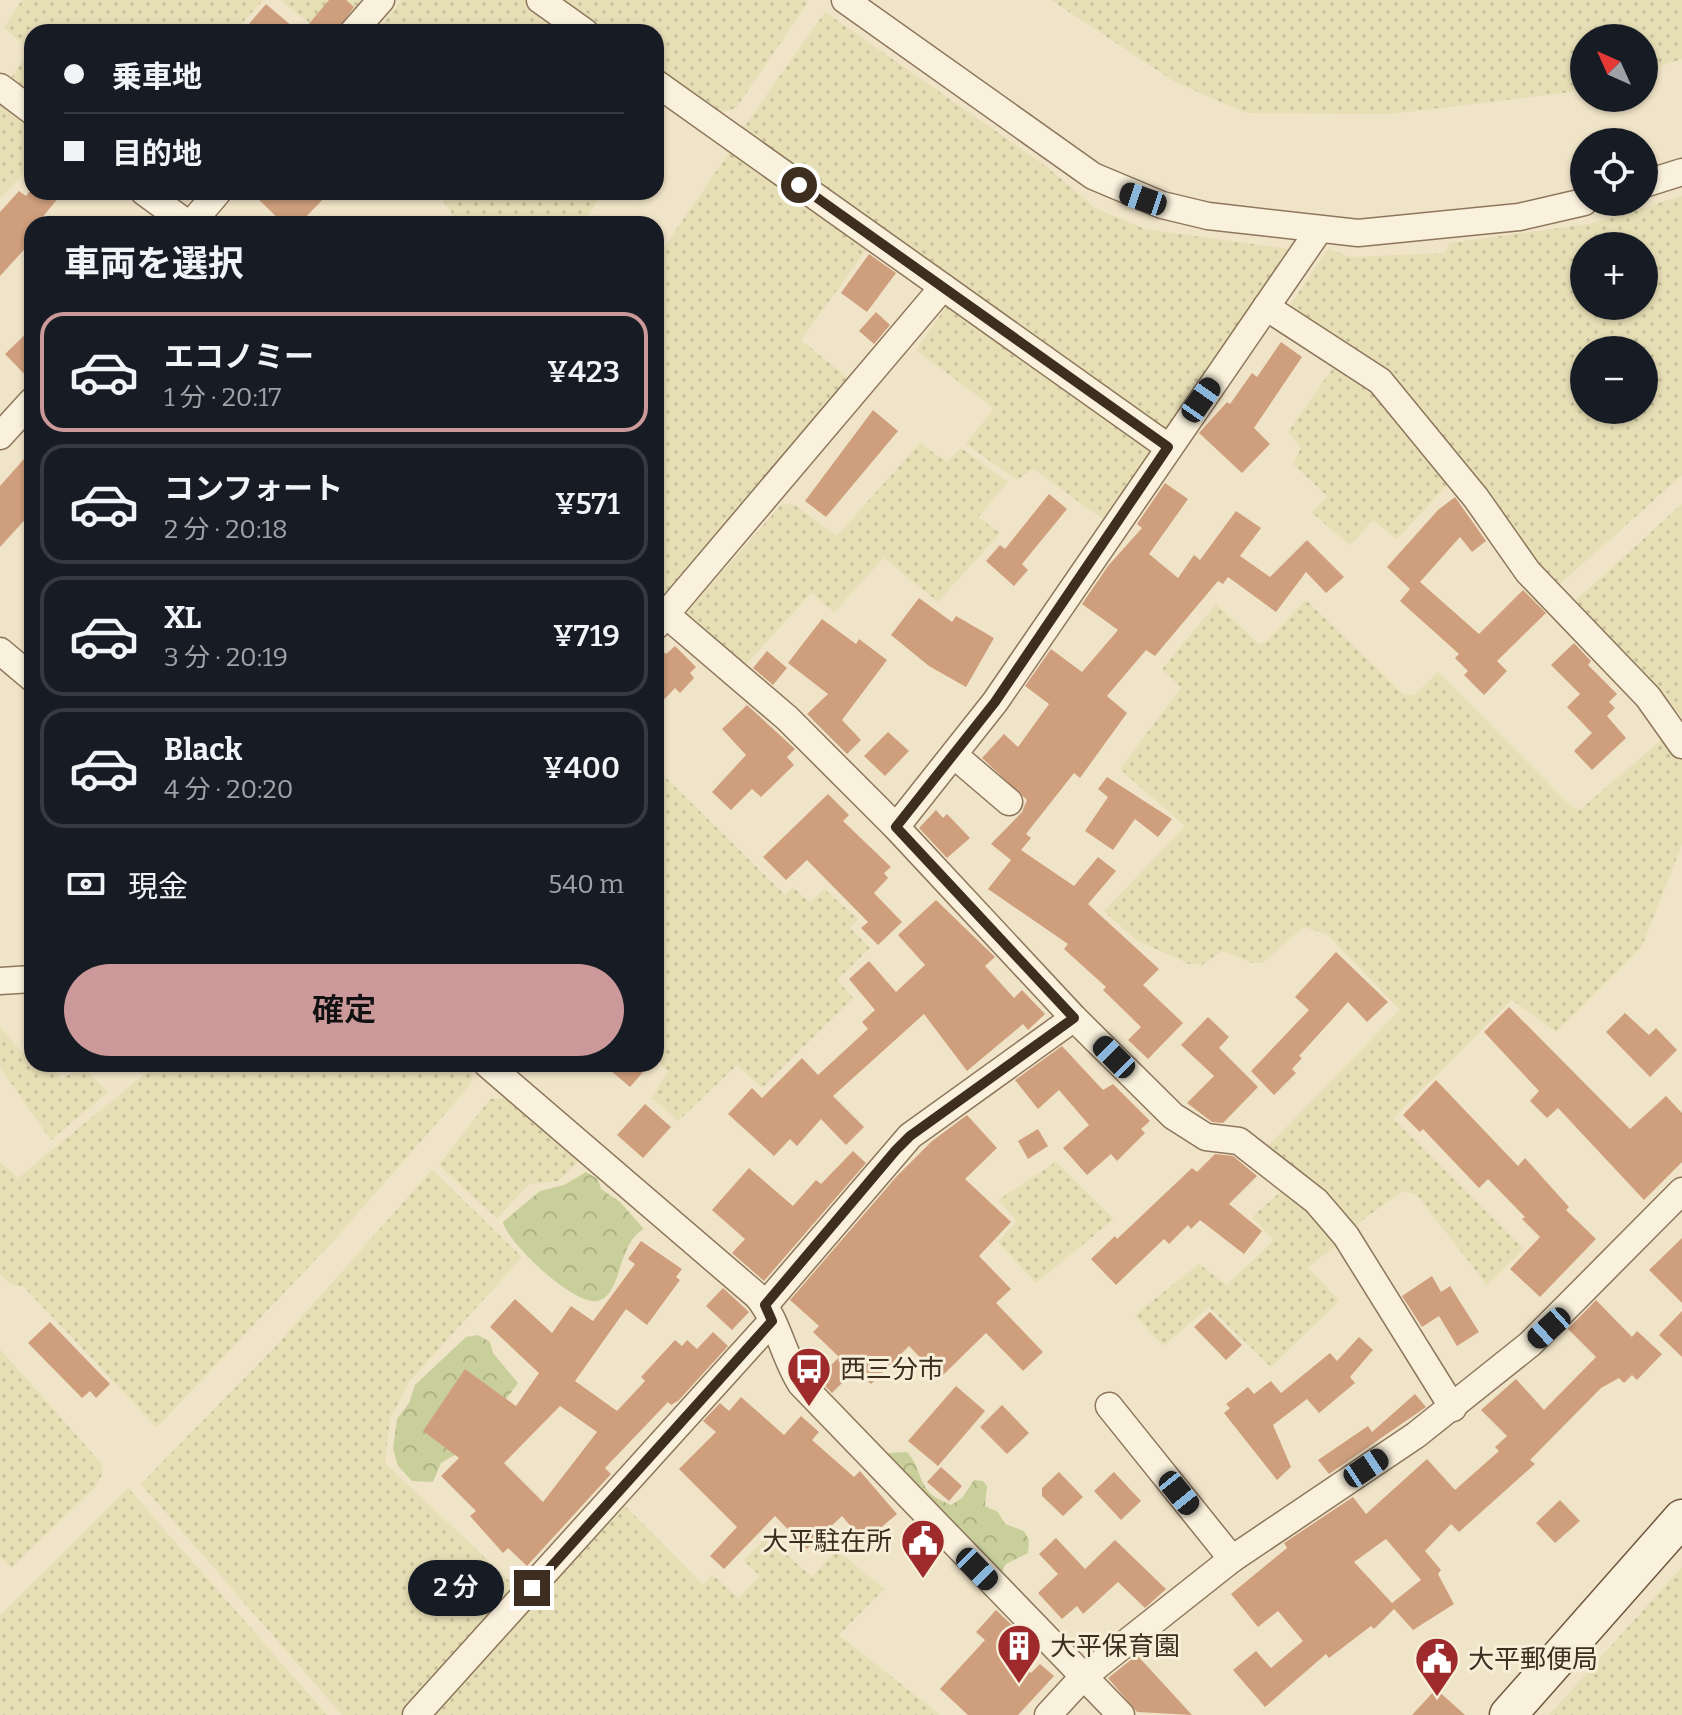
<!DOCTYPE html>
<html lang="ja">
<meta charset="utf-8">
<style>
body{margin:0;font-family:Bitter,"Noto Sans JP",serif;background:#242831;color:#f1f3f6;height:100vh;display:flex;flex-direction:column;font-size:30px;white-space:nowrap}
*{box-sizing:border-box;margin:0}
p{font-size:26px;color:#9ea1a6}
.icon{flex:none;width:44px;height:44px;fill:none;stroke:currentColor;stroke-width:2;stroke-linecap:round;stroke-linejoin:round}
.map{position:relative;flex:1;overflow:hidden}
.sheet{position:absolute;left:24px;top:216px;width:640px;height:856px;display:flex;flex-direction:column;background:#171b24;border-radius:24px;box-shadow:0 2px 6px #0004}
.sheet>*{flex:none}
.hud{position:absolute;left:24px;top:24px;width:640px;height:176px;border-radius:24px;box-shadow:0 2px 6px #0004;display:grid;align-content:center;height:176px;padding:0 40px;background:#171b24}
.needle{width:52px;rotate:315deg}
.controls{position:absolute;left:1570px;top:24px;display:grid;gap:16px}
.controls a{display:grid;place-items:center;width:88px;height:88px;border-radius:50%;background:#171b24;box-shadow:0 2px 6px #0004;font-size:40px}
.end{position:absolute;width:36px;height:36px;margin:-18px;border:10px solid #3d2e20;background:#fff;box-shadow:0 0 0 4px #fff}
.from{border-radius:50%}
.bubble{position:absolute;height:56px;border-radius:28px;background:#171b24;box-shadow:0 2px 6px #0004;font-size:26px;font-weight:600;line-height:56px;text-align:center}
.car{position:absolute;width:24px;height:48px;margin:-24px -12px;border-radius:10px;box-shadow:0 0 6px 2px #0007;background:linear-gradient(#222 24%,#8ab4d8 0 40%,#222 0 76%,#8ab4d8 0 86%,#222 0)}
.hud b{display:flex;align-items:center;gap:28px;height:76px;font-size:30px}
.hud b+b{border-top:2px solid #363941}
.hud i{width:20px;height:20px;background:#f1f3f6}
ul{padding:0;list-style:none}
li{display:flex;align-items:center;gap:24px;height:120px;margin:0 16px 12px;padding:0 24px;border:4px solid #363941;border-radius:24px}
li div{flex:1}
li b{display:block;font-size:30px}
li em{font-style:normal;font-weight:600}
li.current{border-color:#cc999b}
li>.icon{width:72px;height:72px;stroke-width:1.5}
h2{padding:0 40px;font-size:36px;line-height:96px}
.pay{display:flex;align-items:center;gap:20px;height:88px;padding:0 40px;font-size:30px}
.pay p{margin-inline-start:auto}
.action{display:flex;gap:16px;margin-top:auto;padding:16px 40px}
.action a{flex:1;height:92px;border-radius:48px;background:#cc999b;color:#111;font-size:32px;font-weight:600;line-height:92px;text-align:center}
.map>svg:first-child{display:block}
.farmland{fill:url(#farmland-dots);fill-rule:evenodd}
.forest{fill:url(#forest-crowns)}
.building{fill:#cf9f7d;fill-rule:evenodd}
.lines{fill:none;stroke-linecap:round;stroke-linejoin:round}
.minor-casing{stroke:#8d765c;stroke-width:29}
.secondary-casing{stroke:#6f573f;stroke-width:39}
.minor{stroke:#faf1dc;stroke-width:26}
.secondary{stroke:#faf1dc;stroke-width:36}
.route{stroke:#3d2e20;stroke-width:10}
.labels{text-anchor:middle;dominant-baseline:central;stroke-width:6;stroke-linejoin:round;paint-order:stroke}
.poi-label{font-size:26px;fill:#3d2e20;stroke:#f7eed8;text-anchor:start}
</style>
<div class="map">
<svg width="1682" height="1715" viewBox="0 0 1682 1715">
<defs>
<pattern id="farmland-dots" width="8" height="8" patternUnits="userSpaceOnUse" patternTransform="scale(2)"><rect width="8" height="8" fill="#e6deb5"/><path d="M2 2h.1M6 6h.1" fill="none" stroke="#c6bf9b" stroke-width="1.8" stroke-linecap="round"/></pattern>
<pattern id="forest-crowns" width="20" height="18" patternUnits="userSpaceOnUse" patternTransform="scale(2)"><rect width="20" height="18" fill="#c9cf9b"/><path d="M2 6a3 3 0 1 1 6 0M12 15a3 3 0 1 1 6 0" fill="none" stroke="#aeb285"/></pattern>
</defs>
<rect width="100%" height="100%" fill="#f0e4c8"/>
<!-- farmland -->
<g class="farmland">
<polygon points="22,0 263,0 234,32 32,32 32,101 7,84 30,50 4,28"/>
<polygon points="280,0 373,0 345,32 321,32"/>
<polygon points="402,0 527,0 572,32 381,32 378,29"/>
<polygon points="558,0 806,0 808,2 736,108 719,113 656,69 656,32 604,32"/>
<polygon points="1051,0 1682,0 1682,59 1644,71 1644,38 1584,38 1584,88 1570,92 1391,114 1246,113 1175,82"/>
<polygon points="825,12 1047,167 1095,208 1145,229 1289,249 1261,299 1173,426 1163,429 742,130"/>
<polygon points="0,104 32,127 32,165 0,198"/>
<polygon points="733,147 871,243 801,340 854,383 665,605 656,597 656,259"/>
<polygon points="437,192 603,192 587,217 591,224 459,224"/>
<path d="M1682,196V475L1559,585L1536,564L1450,447L1287,310L1328,249L1351,257L1445,253L1449,243L1589,224ZM1584,246H1644V306H1584ZM1584,350H1644V410H1584Z"/>
<polygon points="949,303 1157,446 1107,522 1033,469 1017,480 966,444 994,408 916,350"/>
<polygon points="1335,365 1377,395 1448,484 1397,539 1373,520 1350,545 1312,513 1327,496 1293,464 1301,448 1288,432"/>
<polygon points="920,443 947,462 961,448 1008,482 978,517 1000,533 938,602 884,558 834,612 811,593 742,669 685,614 782,504 795,505 837,536"/>
<polygon points="1682,504 1682,717 1573,603"/>
<polygon points="1306,600 1404,695 1414,695 1438,672 1572,807 1580,810 1667,735 1682,760 1682,845 1641,948 1556,1032 1512,1000 1393,1118 1524,1249 1487,1285 1417,1195 1402,1191 1353,1227 1265,1149 1400,1010 1327,934 1303,927 1263,963 1252,963 1222,951 1202,965 1189,964 1136,940 1104,911 1185,826 1120,769 1181,688 1162,669 1216,604 1259,644 1265,643"/>
<polygon points="656,768 785,895 793,887 810,903 824,889 858,919 850,928 870,948 837,980 853,998 762,1088 737,1065 678,1121 652,1098 668,1071 656,1059"/>
<polygon points="0,1027 33,1065 49,1064 62,1079 83,1066 108,1092 51,1140 0,1067"/>
<polygon points="157,1064 332,1064 341,1072 349,1064 463,1064 473,1073 471,1084 336,1238 157,1427 24,1287 12,1285 0,1274 0,1162 18,1178"/>
<polygon points="506,1098 578,1161 559,1181 529,1184 497,1219 439,1165 490,1099"/>
<polygon points="1056,1162 1114,1219 1036,1283 998,1242 1017,1221 998,1200"/>
<polygon points="432,1170 522,1257 409,1382 390,1419 385,1463 520,1591 408,1715 342,1715 141,1484 275,1347"/>
<polygon points="1284,1189 1294,1194 1340,1243 1308,1267 1339,1301 1271,1367 1209,1307 1163,1346 1135,1315 1199,1264 1227,1285 1274,1240 1252,1217"/>
<polygon points="0,1349 100,1462 103,1473 95,1487 11,1568 0,1556"/>
<polygon points="128,1488 327,1715 0,1715 0,1615"/>
<polygon points="625,1506 703,1585 712,1574 738,1598 760,1576 744,1561 766,1537 812,1577 837,1550 884,1589 839,1635 940,1715 434,1715"/>
<polygon points="1682,1567 1682,1715 1549,1715"/>
</g>
<!-- forest -->
<g class="forest">
<path d="M586,1172L598,1179L601,1189L620,1202L644,1229C616,1244 623,1296 597,1301C574,1306 506,1241 503,1222L540,1191L564,1185Z"/>
<polygon points="478,1335 490,1342 493,1353 518,1383 486,1426 460,1452 441,1463 433,1482 412,1481 398,1466 393,1449 397,1419 409,1403 415,1385 466,1337"/>
<path d="M907,1452C919,1464 918,1479 928,1491C934,1498 943,1501 951,1505L962,1498L974,1480L983,1481L987,1486L985,1506L998,1512L1005,1524L1024,1531L1029,1540L1028,1553L1006,1564L1002,1571L992,1572L884,1460L888,1453Z"/>
</g>
<!-- building -->
<g class="building">
<polygon points="329,0 346,0 354,7 337,31 302,32"/>
<polygon points="266,4 299,32 242,32"/>
<polygon points="19,191 26,196 29,192 63,192 37,224 32,224 32,241 0,276 0,212"/>
<polygon points="251,192 330,192 299,224 284,224"/>
<polygon points="869,254 896,273 867,312 841,293"/>
<polygon points="876,312 890,325 874,344 859,331"/>
<polygon points="32,328 32,382 5,354"/>
<polygon points="1281,342 1302,357 1254,428 1270,444 1242,473 1199,433 1227,402 1230,404 1252,373 1257,377"/>
<polygon points="873,410 898,431 826,517 805,501"/>
<polygon points="32,450 32,512 0,547 0,486"/>
<polygon points="1165,483 1188,499 1149,554 1178,578 1194,555 1200,560 1236,511 1261,528 1240,556 1270,577 1307,540 1344,577 1326,593 1306,572 1276,612 1228,577 1223,584 1218,581 1155,656 1146,650 1107,696 1127,713 1080,778 1074,773 1026,834 1031,838 1021,850 1074,886 1098,857 1116,871 1088,904 1159,969 1143,985 1183,1023 1148,1059 1128,1040 1141,1027 1103,990 1106,987 1064,949 1068,944 988,889 1011,860 991,844 1022,812 1027,800 982,758 1004,734 1018,747 1049,704 1025,686 1051,649 1082,672 1118,630 1082,604 1108,566 1142,528 1137,524"/>
<polygon points="1049,494 1067,509 1022,564 1028,570 1014,586 986,561 1000,545 1005,549"/>
<polygon points="1455,497 1486,541 1472,552 1460,537 1420,582 1479,634 1523,590 1546,613 1497,661 1507,671 1484,695 1464,675 1468,671 1455,658 1459,654 1400,601 1410,589 1387,567 1438,510"/>
<polygon points="919,598 952,622 956,616 994,638 966,687 929,666 891,635"/>
<polygon points="822,619 856,644 859,639 887,660 842,720 861,740 847,754 807,714 828,694 788,663"/>
<polygon points="1574,643 1591,661 1588,665 1617,694 1609,702 1615,708 1607,716 1626,738 1592,770 1574,751 1592,733 1567,707 1580,694 1551,665"/>
<polygon points="656,644 666,654 675,646 696,667 690,673 694,678 680,693 675,688 656,708"/>
<polygon points="767,651 787,668 773,685 753,668"/>
<polygon points="747,705 795,749 787,757 794,765 761,797 752,789 731,810 712,792 746,755 722,729"/>
<polygon points="888,732 909,751 885,776 864,756"/>
<polygon points="1107,777 1172,819 1158,837 1135,819 1113,850 1085,831 1108,797 1098,789"/>
<polygon points="828,794 849,815 843,821 891,867 884,873 888,878 874,893 902,922 878,945 861,928 868,922 807,860 786,880 763,857"/>
<polygon points="936,810 943,818 947,814 970,838 947,858 919,828"/>
<polygon points="936,900 995,957 985,966 1014,998 1022,990 1045,1014 1028,1030 1023,1024 967,1071 924,1014 833,1096 864,1127 846,1145 821,1119 797,1146 790,1139 774,1156 728,1114 752,1088 762,1098 802,1058 818,1075 868,1029 862,1022 875,1010 849,979 869,961 896,992 925,965 898,935"/>
<polygon points="1336,952 1388,1002 1367,1022 1348,1002 1299,1056 1302,1058 1292,1069 1296,1073 1274,1095 1251,1071 1309,1010 1295,997"/>
<polygon points="1509,1007 1630,1129 1666,1096 1682,1113 1682,1162 1644,1200 1558,1108 1547,1118 1530,1101 1539,1091 1484,1032"/>
<polygon points="1625,1013 1649,1035 1656,1028 1677,1050 1650,1077 1606,1032"/>
<polygon points="1208,1017 1229,1037 1219,1048 1258,1087 1223,1123 1212,1122 1187,1103 1214,1076 1181,1045"/>
<polygon points="1062,1046 1103,1090 1113,1084 1150,1121 1141,1129 1145,1133 1117,1161 1111,1154 1087,1175 1063,1148 1089,1125 1059,1090 1038,1109 1015,1080"/>
<polygon points="603,1064 650,1064 630,1087"/>
<polygon points="1436,1080 1518,1166 1525,1158 1569,1207 1566,1210 1596,1239 1540,1297 1510,1269 1540,1237 1522,1219 1525,1217 1488,1179 1479,1188 1423,1129 1420,1132 1403,1115"/>
<polygon points="645,1104 671,1127 643,1158 617,1135"/>
<polygon points="967,1115 997,1148 965,1179 1011,1222 979,1256 1011,1289 996,1303 1043,1352 1023,1371 986,1333 940,1378 909,1346 871,1384 856,1369 832,1393 818,1379 839,1357 813,1332 819,1326 790,1300 897,1176 932,1141"/>
<polygon points="1038,1129 1048,1146 1028,1159 1018,1141"/>
<polygon points="853,1151 866,1163 764,1281 732,1253 745,1239 712,1210 749,1168 793,1206 816,1180 821,1184"/>
<polygon points="1215,1154 1233,1156 1257,1176 1229,1204 1262,1231 1244,1254 1200,1220 1191,1229 1188,1225 1169,1244 1164,1239 1116,1285 1091,1259 1115,1236 1117,1239 1192,1168 1197,1172"/>
<polygon points="1682,1238 1682,1303 1649,1270"/>
<path d="M641,1241L682,1269L676,1277L680,1280L647,1325L626,1309L575,1381L617,1411L645,1381L641,1377L675,1340L682,1346L687,1340L697,1349L713,1332L728,1346L679,1400L671,1405L668,1402L605,1468L611,1474L527,1566L508,1548L503,1553L470,1516L476,1511L441,1476L459,1458L423,1431L465,1369L516,1406L539,1373L490,1327L515,1299L552,1333L571,1306L593,1321L635,1264L628,1259ZM560,1406L597,1432L543,1502L504,1463Z"/>
<polygon points="1432,1276 1441,1292 1450,1286 1479,1332 1457,1346 1439,1316 1422,1327 1402,1296"/>
<polygon points="723,1288 749,1312 732,1330 706,1306"/>
<path d="M1596,1300L1632,1337L1637,1331L1662,1354L1637,1380L1632,1375L1624,1383L1619,1378L1601,1388L1530,1460L1535,1464L1459,1532L1451,1524L1425,1551L1441,1570L1438,1574L1454,1604L1413,1630L1394,1609L1374,1629L1371,1626L1329,1658L1326,1654L1265,1707L1233,1670L1256,1651L1271,1668L1303,1641L1278,1611L1258,1627L1231,1594L1287,1548L1284,1543L1353,1497L1366,1514L1427,1459L1455,1490L1499,1451L1495,1447L1507,1436L1481,1410L1516,1379L1544,1410L1596,1357L1568,1329ZM1386,1539L1421,1580L1392,1603L1354,1562Z"/>
<polygon points="1682,1311 1682,1357 1659,1335"/>
<polygon points="1210,1312 1242,1345 1226,1360 1194,1327"/>
<polygon points="50,1322 110,1384 96,1398 90,1391 82,1398 28,1343"/>
<polygon points="1359,1337 1373,1350 1350,1377 1355,1383 1319,1413 1307,1399 1273,1425 1291,1467 1277,1480 1224,1413 1230,1408 1226,1404 1248,1387 1254,1394 1271,1381 1281,1393 1330,1353 1337,1361"/>
<polygon points="956,1386 985,1411 938,1466 908,1441"/>
<polygon points="1415,1394 1426,1407 1329,1474 1318,1460 1368,1426 1372,1432"/>
<polygon points="741,1397 784,1435 801,1416 819,1432 812,1440 854,1477 860,1471 897,1514 864,1542 842,1516 807,1549 775,1516 724,1569 710,1556 737,1527 679,1469 716,1432 703,1421 720,1403 729,1411"/>
<polygon points="1002,1405 1029,1433 1007,1454 980,1427"/>
<polygon points="941,1467 962,1486 949,1501 927,1482"/>
<polygon points="1059,1472 1083,1497 1063,1516 1042,1496 1042,1488"/>
<polygon points="1114,1472 1141,1501 1121,1520 1094,1491"/>
<polygon points="1560,1500 1580,1521 1555,1543 1536,1523"/>
<polygon points="1056,1538 1085,1569 1115,1540 1166,1589 1145,1608 1118,1582 1083,1614 1077,1606 1062,1619 1038,1593 1058,1574 1039,1554"/>
<polygon points="996,1610 1014,1627 999,1643 1031,1673 1040,1664 1054,1676 1018,1715 968,1715 940,1689 985,1640 976,1632"/>
<polygon points="1137,1655 1192,1715 1137,1712 1108,1678"/>
<polygon points="1436,1689 1465,1715 1412,1715"/>
</g>
<g class="lines">
<!-- minor casing -->
<g class="minor-casing">
<g id="minor">
<polyline points="540,0 585,32"/>
<polyline points="845,0 1093,176 1162,205 1208,216 1358,233 1519,217 1584,202"/>
<polyline points="353,32 381,0"/>
<polyline points="656,83 1168,447"/>
<polyline points="0,87 32,111"/>
<polyline points="1644,184 1682,172"/>
<polyline points="144,192 188,224"/>
<polyline points="191,224 218,192"/>
<polyline points="1266,307 1380,381 1476,498 1528,572 1648,697 1682,745"/>
<polyline points="0,436 32,401"/>
<polyline points="656,606 787,718 896,827 1074,1018 1173,1116 1206,1137 1239,1141 1316,1201 1346,1236 1453,1408"/>
<polyline points="656,626 943,287"/>
<polyline points="0,651 32,678"/>
<polyline points="954,755 1009,802"/>
<polyline points="896,827 995,702 1319,230"/>
<polyline points="0,981 32,979"/>
<path d="M487,1064L757,1296C778,1320 783,1356 801,1384L1121,1715"/>
<polyline points="765,1305 910,1136 1074,1018"/>
<polyline points="1109,1406 1232,1559"/>
<polyline points="416,1715 772,1321"/>
<polyline points="1048,1715 1083,1677 1232,1559 1416,1435 1530,1344 1682,1191"/>
</g>
</g>
<!-- secondary casing -->
<g class="secondary-casing">
<polyline id="secondary" points="1508,1715 1682,1518"/>
</g>
<!-- minor -->
<use href="#minor" class="minor"/>
<!-- secondary -->
<use href="#secondary" class="secondary"/>
</g>
<g class="lines">
<!-- route -->
<polyline class="route" points="532,1588 772,1321 765,1305 896,1150 910,1136 1074,1018 896,827 995,702 1168,447 799,185"/>
</g>
<!-- icons -->
<defs>
<g id="bus-pin" transform="scale(2.3)"><path d="M0 17L-7.5 6A9.5 9.5 0 1 1 7.5 6Z" fill="#9e2a2b" stroke="#f7eed8"/><path d="M-5-6H5V4H4V6H2V4H-2V6H-4V4H-5ZM-3.5-4V0h7V-4ZM-3.5 1.2v1.5H-2V1.2ZM2 1.2v1.5H3.5V1.2Z" fill="#fff"/></g>
<g id="civic-pin" transform="scale(2.3)"><path d="M0 17L-7.5 6A9.5 9.5 0 1 1 7.5 6Z" fill="#9e2a2b" stroke="#f7eed8"/><path d="M-.6-6.5H3V-4.5H.6V-3L4-1V1h2V6H-6V1h2V-1L-.6-3ZM-1.2 2.5V6h2.4V2.5Z" fill="#fff"/></g>
<g id="building-pin" transform="scale(2.3)"><path d="M0 17L-7.5 6A9.5 9.5 0 1 1 7.5 6Z" fill="#9e2a2b" stroke="#f7eed8"/><path d="M-4-6H4V6H1V3H-1V6H-4ZM-2.5-4.3h1.7v1.8h-1.7ZM.8-4.3h1.7v1.8H.8ZM-2.5-1h1.7V.8h-1.7ZM.8-1h1.7V.8H.8Z" fill="#fff"/></g>
</defs>
<g fill-rule="evenodd">
<use href="#bus-pin" x="809" y="1369"/>
<use href="#civic-pin" x="923" y="1541"/>
<use href="#building-pin" x="1019" y="1646"/>
<use href="#civic-pin" x="1437" y="1659"/>
</g>
<g class="labels">
<!-- poi labels -->
<g class="poi-label">
<text x="840" y="1369">西三分市</text>
<text x="892" y="1541" text-anchor="end">大平駐在所</text>
<text x="1050" y="1646">大平保育園</text>
<text x="1468" y="1659">大平郵便局</text>
</g>
</g>
</svg>
<div class="controls">
<a><svg class="needle" viewBox="-14 -14 28 28"><path d="M0-13l5 13h-10z" fill="#e53935"/><path d="M0 13l5-13h-10z" fill="#9ea1a6"/></svg></a>
<a><svg class="icon" aria-label="locate" viewBox="0 0 24 24"><circle cx="12" cy="12" r="6"/><path d="M12 2v4M12 18v4M2 12h4M18 12h4"/></svg></a>
<a>+</a>
<a>−</a>
</div>
<i class="end from" style="left:799px;top:185px"></i>
<i class="end" style="left:532px;top:1588px"></i>
<div class="bubble" style="left:408px;top:1560px;width:96px">2 分</div>
<i class="car" style="left:1143px;top:199px;rotate:289deg"></i>
<i class="car" style="left:1201px;top:400px;rotate:35deg"></i>
<i class="car" style="left:1114px;top:1057px;rotate:315deg"></i>
<i class="car" style="left:1549px;top:1328px;rotate:228deg"></i>
<i class="car" style="left:1366px;top:1468px;rotate:56deg"></i>
<i class="car" style="left:1179px;top:1493px;rotate:141deg"></i>
<i class="car" style="left:977px;top:1569px;rotate:136deg"></i>
<div class="hud">
<b><i class="from"></i>乗車地</b>
<b><i></i>目的地</b>
</div>
<section class="sheet">
<h2>車両を選択</h2>
<ul>
<li class="current"><svg class="icon" aria-label="car" viewBox="0 0 24 24"><path d="M5 17H2v-5l4-1 3-4h7l3 4 3 1v5h-3M9 17h6M6 11h13"/><circle cx="7" cy="17" r="2"/><circle cx="17" cy="17" r="2"/></svg><div><b>エコノミー</b><p>1 分 · 20:17</p></div><em>¥423</em></li>
<li><svg class="icon" aria-label="car" viewBox="0 0 24 24"><path d="M5 17H2v-5l4-1 3-4h7l3 4 3 1v5h-3M9 17h6M6 11h13"/><circle cx="7" cy="17" r="2"/><circle cx="17" cy="17" r="2"/></svg><div><b>コンフォート</b><p>2 分 · 20:18</p></div><em>¥571</em></li>
<li><svg class="icon" aria-label="car" viewBox="0 0 24 24"><path d="M5 17H2v-5l4-1 3-4h7l3 4 3 1v5h-3M9 17h6M6 11h13"/><circle cx="7" cy="17" r="2"/><circle cx="17" cy="17" r="2"/></svg><div><b>XL</b><p>3 分 · 20:19</p></div><em>¥719</em></li>
<li><svg class="icon" aria-label="car" viewBox="0 0 24 24"><path d="M5 17H2v-5l4-1 3-4h7l3 4 3 1v5h-3M9 17h6M6 11h13"/><circle cx="7" cy="17" r="2"/><circle cx="17" cy="17" r="2"/></svg><div><b>Black</b><p>4 分 · 20:20</p></div><em>¥400</em></li>
</ul>
<div class="pay"><svg class="icon" aria-label="cash" viewBox="0 0 24 24"><path d="M3 7h18v10H3z"/><circle cx="12" cy="12" r="2"/></svg>現金<p>540 m</p></div>
<div class="action"><a>確定</a></div>
</section>
</div>
